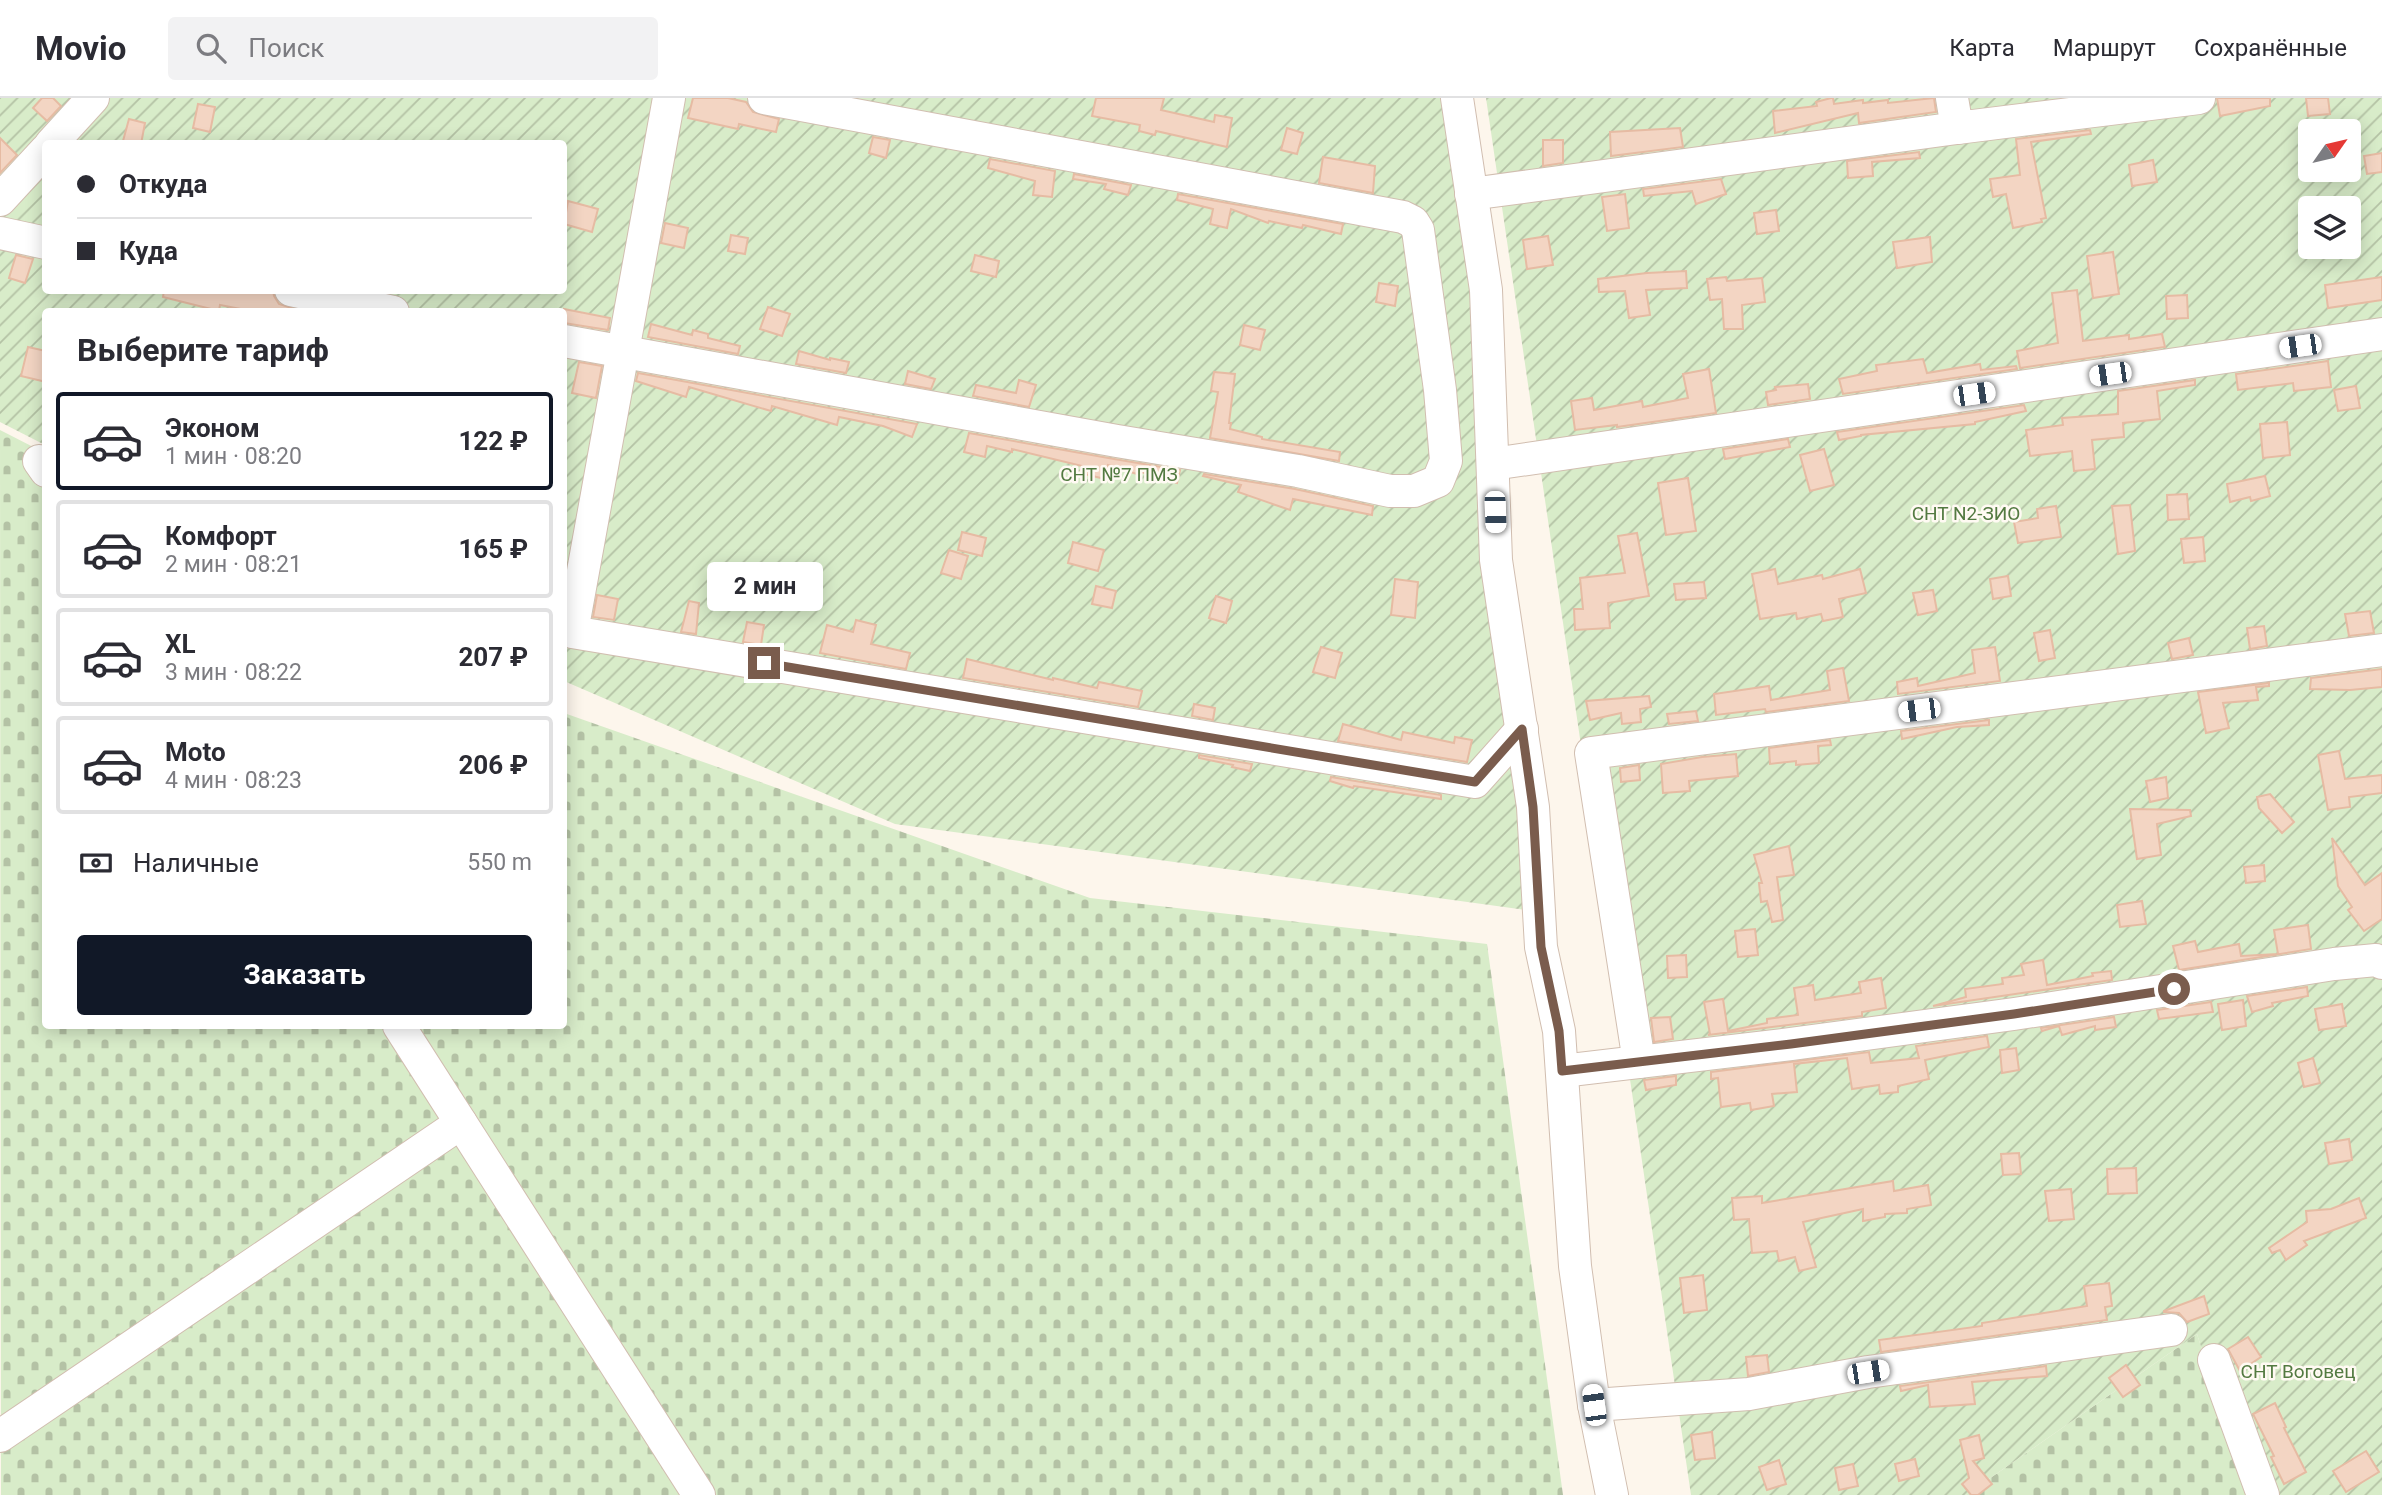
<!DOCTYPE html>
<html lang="ru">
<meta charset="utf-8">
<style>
body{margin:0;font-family:Roboto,sans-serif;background:#f2f2f3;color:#2b2b33;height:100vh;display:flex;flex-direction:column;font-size:26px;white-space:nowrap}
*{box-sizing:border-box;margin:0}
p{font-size:23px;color:#7c7c81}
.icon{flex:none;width:38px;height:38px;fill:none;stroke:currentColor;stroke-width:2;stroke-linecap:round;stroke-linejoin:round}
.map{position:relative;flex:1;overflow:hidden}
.side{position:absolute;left:42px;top:210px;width:525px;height:721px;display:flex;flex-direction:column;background:#fff;border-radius:7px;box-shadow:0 4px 18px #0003}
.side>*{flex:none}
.banner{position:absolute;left:42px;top:42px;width:525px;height:154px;border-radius:7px;box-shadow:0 4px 18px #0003;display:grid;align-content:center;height:154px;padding:0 35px;background:#fff}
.needle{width:46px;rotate:56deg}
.controls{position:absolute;left:2298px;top:21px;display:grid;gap:14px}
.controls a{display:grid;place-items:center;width:63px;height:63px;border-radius:7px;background:#fff;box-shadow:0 4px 18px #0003;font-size:35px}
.end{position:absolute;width:32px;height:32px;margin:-16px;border:9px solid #7a5c4d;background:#fff;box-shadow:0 0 0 4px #fff}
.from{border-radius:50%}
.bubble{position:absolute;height:49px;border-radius:7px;background:#fff;box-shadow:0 4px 18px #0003;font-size:23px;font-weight:700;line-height:49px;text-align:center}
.car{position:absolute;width:21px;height:42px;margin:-21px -10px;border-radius:9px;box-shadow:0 0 5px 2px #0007;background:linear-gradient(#fff 24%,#345 0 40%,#fff 0 76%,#345 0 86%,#fff 0)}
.banner b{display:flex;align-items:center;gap:24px;height:66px;font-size:26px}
.banner b+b{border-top:2px solid #e1e1e2}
.banner i{width:18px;height:18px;background:#2b2b33}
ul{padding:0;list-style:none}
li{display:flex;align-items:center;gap:21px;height:98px;margin:0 14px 10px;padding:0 21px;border:4px solid #e1e1e2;border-radius:7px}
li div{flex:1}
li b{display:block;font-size:26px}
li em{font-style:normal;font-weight:700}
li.active{border-color:#111827}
li>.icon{width:63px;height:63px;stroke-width:1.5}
h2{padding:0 35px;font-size:32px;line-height:84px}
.pay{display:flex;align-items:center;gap:18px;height:77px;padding:0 35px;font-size:26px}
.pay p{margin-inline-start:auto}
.primary-button{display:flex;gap:14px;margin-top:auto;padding:14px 35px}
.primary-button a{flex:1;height:80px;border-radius:7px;background:#111827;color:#fff;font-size:28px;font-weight:700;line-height:80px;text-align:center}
header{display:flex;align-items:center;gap:42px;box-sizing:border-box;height:98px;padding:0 35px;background:#fff;border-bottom:2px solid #e1e1e2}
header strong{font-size:33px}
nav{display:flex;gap:38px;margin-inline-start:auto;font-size:24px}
.search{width:490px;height:63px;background:#f2f2f3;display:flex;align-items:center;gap:18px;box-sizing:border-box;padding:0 24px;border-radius:7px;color:#7c7c81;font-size:26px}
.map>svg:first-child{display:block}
.cemetery{fill:url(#cemetery-stones)}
.garden{fill:url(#garden-furrows);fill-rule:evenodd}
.building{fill:#f3d5c3;stroke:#e6bba3;stroke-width:2}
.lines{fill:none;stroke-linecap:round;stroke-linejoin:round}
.minor-casing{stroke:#d1beb0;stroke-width:34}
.minor{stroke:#fff;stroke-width:32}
.route{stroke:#7a5c4d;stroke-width:9}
.labels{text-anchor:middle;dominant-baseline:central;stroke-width:5;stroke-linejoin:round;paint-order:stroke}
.park-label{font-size:19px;fill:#537a41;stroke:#fffaf3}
</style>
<header>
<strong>Movio</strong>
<div class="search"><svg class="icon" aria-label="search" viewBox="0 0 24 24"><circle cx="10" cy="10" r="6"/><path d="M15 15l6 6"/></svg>Поиск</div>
<nav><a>Карта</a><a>Маршрут</a><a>Сохранённые</a></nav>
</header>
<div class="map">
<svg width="2382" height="1397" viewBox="0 0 2382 1397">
<defs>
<pattern id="cemetery-stones" width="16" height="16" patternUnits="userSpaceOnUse" patternTransform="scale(1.75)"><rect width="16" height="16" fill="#d8ecc9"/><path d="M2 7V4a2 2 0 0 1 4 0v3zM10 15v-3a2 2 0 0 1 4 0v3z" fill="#b4c2a5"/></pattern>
<pattern id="garden-furrows" width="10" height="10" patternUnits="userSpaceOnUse" patternTransform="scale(1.75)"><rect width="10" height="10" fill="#d8ecc9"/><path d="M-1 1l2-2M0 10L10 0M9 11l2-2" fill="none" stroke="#b4c2a5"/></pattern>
</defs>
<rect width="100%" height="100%" fill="#fdf6ec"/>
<!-- cemetery -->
<g class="cemetery">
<polygon points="0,332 45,355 46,928 564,928 564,615 1090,800 1487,846 1563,1397 1,1397"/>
<polygon points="2197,1236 2248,1397 1966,1397"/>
</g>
<!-- garden -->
<g class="garden">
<path d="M0,0H1450L1541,814L895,726L564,583V214H46L45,347L0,324ZM46,46H564V192H46Z"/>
<path d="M1486,0H2382V1397H2248L2197,1236L1966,1397H1691ZM2310,33H2348V72H2310ZM2310,110H2348V149H2310Z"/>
</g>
<!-- building -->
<g class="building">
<polygon points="42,0 53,0 61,8 47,23 33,10"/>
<polygon points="693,0 728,0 746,4 753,14 779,21 776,34 739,26 738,31 688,20"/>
<polygon points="1096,0 1164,0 1161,12 1214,24 1215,17 1232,20 1227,49 1156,33 1155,37 1139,33 1140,27 1092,18"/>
<polygon points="1831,0 1833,0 1834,6 1863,2 1863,5 1888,2 1888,5 1934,0 1936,14 1859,25 1858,15 1775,35 1773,13 1817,8 1816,4"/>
<polygon points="2217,0 2270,0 2270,8 2220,18"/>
<polygon points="2306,0 2328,0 2330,16 2308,18"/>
<polygon points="198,6 215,9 210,34 193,30"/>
<polygon points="129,21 145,25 141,46 123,43"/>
<polygon points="1287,30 1303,35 1297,56 1281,52"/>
<polygon points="1680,30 1683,49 1611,58 1610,34"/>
<polygon points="2090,32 2091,36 2031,44 2046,120 2041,121 2042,124 2013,130 2006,96 1993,99 1990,81 2020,77 2016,41"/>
<polygon points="873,39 890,42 886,60 869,55"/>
<polygon points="0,40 17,57 0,75"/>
<polygon points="1543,42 1563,42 1563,65 1543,68"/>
<polygon points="1919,54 1920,60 1872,64 1873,78 1848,80 1847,63"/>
<polygon points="2382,55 2382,74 2367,76 2364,58"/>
<polygon points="1323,59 1375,68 1373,95 1319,85"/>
<polygon points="990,61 1055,73 1052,99 1033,97 1035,83 988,70"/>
<polygon points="2153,62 2157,84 2132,88 2129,67"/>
<polygon points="1074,76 1131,87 1128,97 1104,91 1106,86 1073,81"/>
<polygon points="1721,81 1726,96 1696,106 1692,93 1644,98 1643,91"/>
<polygon points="1178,96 1343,126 1341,136 1303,127 1302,130 1269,123 1268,125 1231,111 1227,130 1210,126 1213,111 1177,102"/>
<polygon points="1625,96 1629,130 1607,133 1602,99"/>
<polygon points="568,103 598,111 592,134 564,126"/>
<polygon points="1776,112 1779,133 1757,136 1754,115"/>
<polygon points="665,125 688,130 684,150 661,145"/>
<polygon points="731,137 748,140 745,156 728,153"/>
<polygon points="1548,138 1553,167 1527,171 1523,142"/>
<polygon points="1930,139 1932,164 1897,170 1893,144"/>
<polygon points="2113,154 2119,196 2093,200 2087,158"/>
<polygon points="16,157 33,161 25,185 9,180"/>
<polygon points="975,157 999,163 996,179 971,173"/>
<polygon points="1686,173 1687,190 1646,192 1650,217 1629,220 1625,193 1599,194 1598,181 1647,175"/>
<polygon points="1726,179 1727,183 1762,180 1765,204 1742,207 1743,231 1724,231 1722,201 1710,202 1707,181"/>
<polygon points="2382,179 2382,202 2328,210 2325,187"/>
<polygon points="1379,185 1398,188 1395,208 1376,204"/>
<polygon points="164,192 273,192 274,198 279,206 304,214 256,214 220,207 219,213 163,199"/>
<polygon points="2077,192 2083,243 2129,237 2129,241 2162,236 2165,249 2020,270 2017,253 2058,245 2052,195"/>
<polygon points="2187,197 2188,220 2167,221 2166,198"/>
<polygon points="768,209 790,216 782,238 760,231"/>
<polygon points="564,211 610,220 608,232 564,225"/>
<polygon points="651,226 692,237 693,232 708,236 708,240 740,248 738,256 648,239"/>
<polygon points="1244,227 1265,232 1260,252 1240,247"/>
<polygon points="28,249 46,253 46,284 21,278"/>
<polygon points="799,253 830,262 830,260 849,264 846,275 796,266"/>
<polygon points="1923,261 1927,275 1980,266 1981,272 2016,268 2017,271 1843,296 1839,281 1877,273 1876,267"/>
<polygon points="2328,263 2331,289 2294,293 2293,285 2238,292 2236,276"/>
<polygon points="579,264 602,268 596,300 572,295"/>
<polygon points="1709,271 1716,315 1617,329 1617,327 1575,332 1571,303 1592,300 1594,312 1642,303 1643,309 1688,300 1683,276"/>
<polygon points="908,273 935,281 931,291 905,286"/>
<polygon points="1214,274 1235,276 1229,325 1231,325 1230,331 1262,339 1262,341 1340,354 1339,363 1210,340 1218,294 1211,293"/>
<polygon points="638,275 917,326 912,339 883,328 839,319 837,327 772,308 771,313 689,289 686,299 636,283"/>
<polygon points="1019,282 1036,287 1029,309 973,298 976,287 1016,295"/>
<polygon points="2195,282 2195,287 2157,293 2160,321 2123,325 2124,339 2092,342 2095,371 2074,373 2072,353 2030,358 2026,332 2063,327 2062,320 2118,316 2118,293"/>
<polygon points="1808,286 1810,301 1768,307 1766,294 1776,292 1775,289"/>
<polygon points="2356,288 2360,310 2338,313 2334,292"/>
<polygon points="2024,307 2026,313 1975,324 1975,326 1861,337 1861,338 1839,342 1837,334"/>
<polygon points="2287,324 2290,357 2263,360 2260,326"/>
<polygon points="969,335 1114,361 1180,372 1177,385 1141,374 1140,377 1108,367 1105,381 1080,375 1082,368 1012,351 1012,354 987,348 985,359 964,354"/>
<polygon points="1788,341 1790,349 1725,361 1723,351"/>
<polygon points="1824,351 1834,387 1810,393 1800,357"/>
<polygon points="1204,376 1295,391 1373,408 1372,417 1293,401 1290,412 1238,394 1241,387 1203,378"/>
<polygon points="2265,378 2270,398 2251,403 2250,399 2230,404 2227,386"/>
<polygon points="1688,380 1696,433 1666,437 1658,385"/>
<polygon points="2187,396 2189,421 2168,422 2167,397"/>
<polygon points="2130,407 2135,453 2118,456 2112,408"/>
<polygon points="2056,408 2061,439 2018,445 2014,424 2038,420 2037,411"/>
<polygon points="962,434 986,440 982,458 958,452"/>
<polygon points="1637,435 1649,498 1608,505 1610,530 1575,532 1574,511 1583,511 1580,480 1625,475 1618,438"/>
<polygon points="2203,439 2205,463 2184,465 2181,441"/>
<polygon points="1073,444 1104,452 1098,473 1068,465"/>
<polygon points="949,452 968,458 961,481 941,475"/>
<polygon points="1775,471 1778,486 1822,477 1823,481 1860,471 1866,495 1839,501 1843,519 1823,523 1821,516 1797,521 1796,515 1760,521 1752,476"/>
<polygon points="2008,478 2011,498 1993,501 1990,481"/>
<polygon points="1395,481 1418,484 1415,520 1391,517"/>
<polygon points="1704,484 1706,500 1676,502 1674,486"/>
<polygon points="1096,488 1116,493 1112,510 1092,506"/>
<polygon points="1933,492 1937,513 1918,517 1913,495"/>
<polygon points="597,497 618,501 614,522 593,519"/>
<polygon points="1216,498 1232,503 1226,525 1209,520"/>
<polygon points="689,503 699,505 696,536 681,534"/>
<polygon points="2370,513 2374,535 2349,538 2345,516"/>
<polygon points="856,522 876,527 871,546 910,555 906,571 820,555 827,527 853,534"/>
<polygon points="747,524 764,527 761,547 743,544"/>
<polygon points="2264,528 2267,548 2250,551 2247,530"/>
<polygon points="2050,532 2055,560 2039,563 2034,535"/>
<polygon points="2189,540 2193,557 2172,561 2168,545"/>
<polygon points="1321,549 1342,555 1335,580 1313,574"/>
<polygon points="1995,549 2000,583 1898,596 1897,584 1917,580 1918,588 1975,575 1972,552"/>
<polygon points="967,561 1053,582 1053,580 1097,590 1099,584 1142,593 1138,609 963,580"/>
<polygon points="1843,570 1849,603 1766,614 1765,611 1716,617 1714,596 1769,588 1771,602 1830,592 1827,573"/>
<polygon points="2382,571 2382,589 2350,592 2310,591 2311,580"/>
<polygon points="2269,585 2269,588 2256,589 2258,602 2223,605 2229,630 2206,635 2198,594"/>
<polygon points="1649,598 1651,609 1640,611 1641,624 1622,626 1621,615 1590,622 1586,603"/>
<polygon points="1194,606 1215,610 1213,622 1192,618"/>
<polygon points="1696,613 1698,623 1669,626 1667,616"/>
<polygon points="1989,622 1989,627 1957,629 1902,641 1901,633"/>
<polygon points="1343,626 1401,642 1403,634 1454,645 1455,639 1472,642 1467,664 1338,643"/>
<polygon points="1830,642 1831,647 1818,648 1819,665 1796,667 1796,663 1770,666 1769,650"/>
<polygon points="2339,653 2345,681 2382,677 2382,695 2349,699 2350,709 2328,712 2318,657"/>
<polygon points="1736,656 1738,678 1689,683 1690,693 1663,695 1661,666 1702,659"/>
<polygon points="1199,657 1252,666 1250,673 1232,669 1233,667 1199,660"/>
<polygon points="1639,667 1640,682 1621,684 1620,670"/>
<polygon points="1331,679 1441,697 1441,701 1354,688 1353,690 1330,683"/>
<polygon points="2166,679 2168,700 2150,704 2146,683"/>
<polygon points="2270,696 2294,724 2282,735 2259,710 2257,699"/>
<polygon points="2130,711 2190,712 2191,718 2157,726 2161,757 2137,761"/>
<polygon points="2332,740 2365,787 2382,775 2382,821 2364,833 2348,812 2352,809 2338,788"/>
<polygon points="1789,748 1794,777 1777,779 1783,822 1772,824 1767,803 1761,804 1759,785 1762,785 1754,757"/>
<polygon points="2264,767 2265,783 2246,785 2244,769"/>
<polygon points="2142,803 2146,826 2120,829 2117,807"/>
<polygon points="2308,827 2311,851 2179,872 2173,848 2195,843 2198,854 2239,846 2241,858 2278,856 2274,832"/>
<polygon points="1755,831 1758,857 1738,859 1735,833"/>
<polygon points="1686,857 1687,879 1668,880 1667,858"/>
<polygon points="2043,862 2047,887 2093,878 2092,875 2111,873 2112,882 1933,908 1966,899 1965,891 2003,886 2002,880 2024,877 2021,866"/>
<polygon points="1881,880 1886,910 1862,914 1862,918 1708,937 1710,936 1704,904 1723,901 1728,933 1767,925 1767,921 1798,917 1794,890 1813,887 1815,902 1861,895 1859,884"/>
<polygon points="2307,889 2308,898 2272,905 2273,908 2252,914 2247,898"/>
<polygon points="2243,902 2246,928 2222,932 2218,906"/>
<polygon points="2211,904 2213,914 2159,921 2157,912"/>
<polygon points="2342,906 2346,928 2319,932 2315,911"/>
<polygon points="1670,919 1673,941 1654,944 1651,920"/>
<polygon points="2114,919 2116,929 2095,932 2095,928 2062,937 2059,928 2042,933 2041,930"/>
<polygon points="1987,938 1989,949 1925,962 1929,981 1898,988 1898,994 1880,996 1879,987 1852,991 1847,960 1794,966 1797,994 1772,996 1774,1008 1751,1012 1750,1005 1721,1009 1718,980 1711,981 1711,974 1869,954 1871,965 1919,960 1916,948"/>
<polygon points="2016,950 2019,972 2002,975 2000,952"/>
<polygon points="2313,960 2320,985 2304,989 2298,965"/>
<polygon points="1676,978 1676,987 1646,992 1644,982"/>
<polygon points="2349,1041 2352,1062 2329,1066 2325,1045"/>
<polygon points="2019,1055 2021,1076 2003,1077 2001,1056"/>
<polygon points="2136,1070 2137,1095 2108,1096 2107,1071"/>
<polygon points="1893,1083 1894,1093 1928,1087 1931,1107 1907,1111 1907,1115 1885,1116 1885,1119 1863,1123 1863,1111 1803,1124 1816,1169 1799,1173 1795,1159 1779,1163 1777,1153 1752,1155 1749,1121 1734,1122 1732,1100 1762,1098 1762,1105"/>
<polygon points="2071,1091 2074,1121 2049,1123 2045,1093"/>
<polygon points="2359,1100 2366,1120 2304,1143 2307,1147 2286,1162 2280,1152 2272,1155 2269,1150 2307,1124 2306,1113 2331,1111"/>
<polygon points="1703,1177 1707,1212 1684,1215 1680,1180"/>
<polygon points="2109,1185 2112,1208 2105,1209 2107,1222 1881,1254 1879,1242 1982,1228 1982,1225 2087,1208 2084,1188"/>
<polygon points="2204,1198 2209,1216 2187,1224 2179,1215 2164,1214 2164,1213"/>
<polygon points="2248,1239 2261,1259 2240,1273 2228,1251"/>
<polygon points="1767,1257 1769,1274 1748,1278 1746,1259"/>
<polygon points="2126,1267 2140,1287 2123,1299 2109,1280"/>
<polygon points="2046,1268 2047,1278 1972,1284 1975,1306 1930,1309 1928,1287 1901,1293 1900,1288"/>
<polygon points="2275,1305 2286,1329 2284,1330 2306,1374 2284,1386 2271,1359 2274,1358 2253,1316"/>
<polygon points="1712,1334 1715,1360 1695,1362 1691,1337"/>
<polygon points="1979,1337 1984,1360 1973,1363 1992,1386 1978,1397 1971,1397 1962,1386 1969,1380 1960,1342"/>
<polygon points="2366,1353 2379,1374 2346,1394 2333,1373"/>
<polygon points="1915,1361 1919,1378 1899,1383 1895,1366"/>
<polygon points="1779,1362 1786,1386 1767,1392 1759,1369"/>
<polygon points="1853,1366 1858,1388 1839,1392 1835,1370"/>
</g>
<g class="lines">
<!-- minor casing -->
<g class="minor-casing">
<g id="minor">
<polyline points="669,0 572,534 1475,684 1522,631"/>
<polyline points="1457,0 1486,192 1496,462 1533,709 1541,849 1559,933 1575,1168 1594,1307 1612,1397"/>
<polyline points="1952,0 1957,30 2199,0"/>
<polyline points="51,46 93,0"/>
<polyline points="1471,96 1957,30"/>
<polyline points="0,102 46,52"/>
<polyline points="0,135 46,145"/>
<polyline points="291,192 393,214"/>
<polyline points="564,243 1117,343 1298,373 1390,393 1414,393 1438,383 1446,363 1440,292 1418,132 1413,124 1403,119 764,0"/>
<polyline points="39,363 46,373"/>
<polyline points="1493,366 2382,236"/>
<polyline points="399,928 699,1397"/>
<polyline points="1639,964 1591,655 2382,552"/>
<polyline points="1562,973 1791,946 2014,916 2334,866 2376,862 2382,865"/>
<polyline points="2214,1262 2263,1397"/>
<polyline points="1594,1307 1749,1296 1868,1274 2171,1232"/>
<polyline points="0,1338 461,1025"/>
</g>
</g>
<!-- minor -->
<use href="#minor" class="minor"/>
</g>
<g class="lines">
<!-- route -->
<polyline class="route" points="764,565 1475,684 1522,631 1533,709 1541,849 1559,933 1562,973 1791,946 2014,916 2174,891"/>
</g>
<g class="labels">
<!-- park labels -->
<g class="park-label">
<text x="1119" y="376">СНТ №7 ПМЗ</text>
<text x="1966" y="415">СНТ N2-ЗИО</text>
<text x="2298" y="1273">СНТ Воговец</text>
</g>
</g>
</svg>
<div class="controls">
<a><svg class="needle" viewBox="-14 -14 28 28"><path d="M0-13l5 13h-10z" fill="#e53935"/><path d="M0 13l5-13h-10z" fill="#7c7c81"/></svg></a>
<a><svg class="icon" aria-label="layers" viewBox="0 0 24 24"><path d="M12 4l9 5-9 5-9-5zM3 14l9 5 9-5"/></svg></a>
</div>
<i class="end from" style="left:2174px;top:891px"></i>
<i class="end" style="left:764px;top:565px"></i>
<div class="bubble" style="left:707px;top:464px;width:116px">2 мин</div>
<i class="car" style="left:2300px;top:248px;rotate:262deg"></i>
<i class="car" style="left:2110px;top:276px;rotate:262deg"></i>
<i class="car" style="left:1974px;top:296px;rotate:82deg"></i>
<i class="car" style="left:1495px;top:414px;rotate:178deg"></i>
<i class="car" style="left:1919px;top:612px;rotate:263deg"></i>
<i class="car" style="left:1868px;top:1274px;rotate:81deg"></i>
<i class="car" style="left:1594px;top:1307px;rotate:352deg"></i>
<div class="banner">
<b><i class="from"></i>Откуда</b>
<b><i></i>Куда</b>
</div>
<section class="side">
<h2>Выберите тариф</h2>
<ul>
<li class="active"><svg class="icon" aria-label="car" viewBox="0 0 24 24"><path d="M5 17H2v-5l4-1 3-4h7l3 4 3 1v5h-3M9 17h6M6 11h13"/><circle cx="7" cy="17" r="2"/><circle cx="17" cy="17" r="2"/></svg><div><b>Эконом</b><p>1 мин · 08:20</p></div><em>122 ₽</em></li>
<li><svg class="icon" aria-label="car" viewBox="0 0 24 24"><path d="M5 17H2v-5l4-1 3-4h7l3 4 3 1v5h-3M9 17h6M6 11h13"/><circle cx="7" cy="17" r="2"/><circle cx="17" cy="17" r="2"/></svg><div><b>Комфорт</b><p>2 мин · 08:21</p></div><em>165 ₽</em></li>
<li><svg class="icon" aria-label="car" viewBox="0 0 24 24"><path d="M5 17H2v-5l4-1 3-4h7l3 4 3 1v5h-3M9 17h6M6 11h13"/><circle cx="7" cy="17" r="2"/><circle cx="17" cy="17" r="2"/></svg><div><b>XL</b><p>3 мин · 08:22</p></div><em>207 ₽</em></li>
<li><svg class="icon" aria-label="car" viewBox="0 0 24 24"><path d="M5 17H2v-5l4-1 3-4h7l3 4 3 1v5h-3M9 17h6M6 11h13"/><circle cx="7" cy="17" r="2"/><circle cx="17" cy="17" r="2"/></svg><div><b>Moto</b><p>4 мин · 08:23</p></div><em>206 ₽</em></li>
</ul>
<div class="pay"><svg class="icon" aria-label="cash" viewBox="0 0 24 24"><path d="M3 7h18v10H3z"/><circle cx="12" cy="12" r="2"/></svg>Наличные<p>550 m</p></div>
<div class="primary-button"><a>Заказать</a></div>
</section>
</div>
